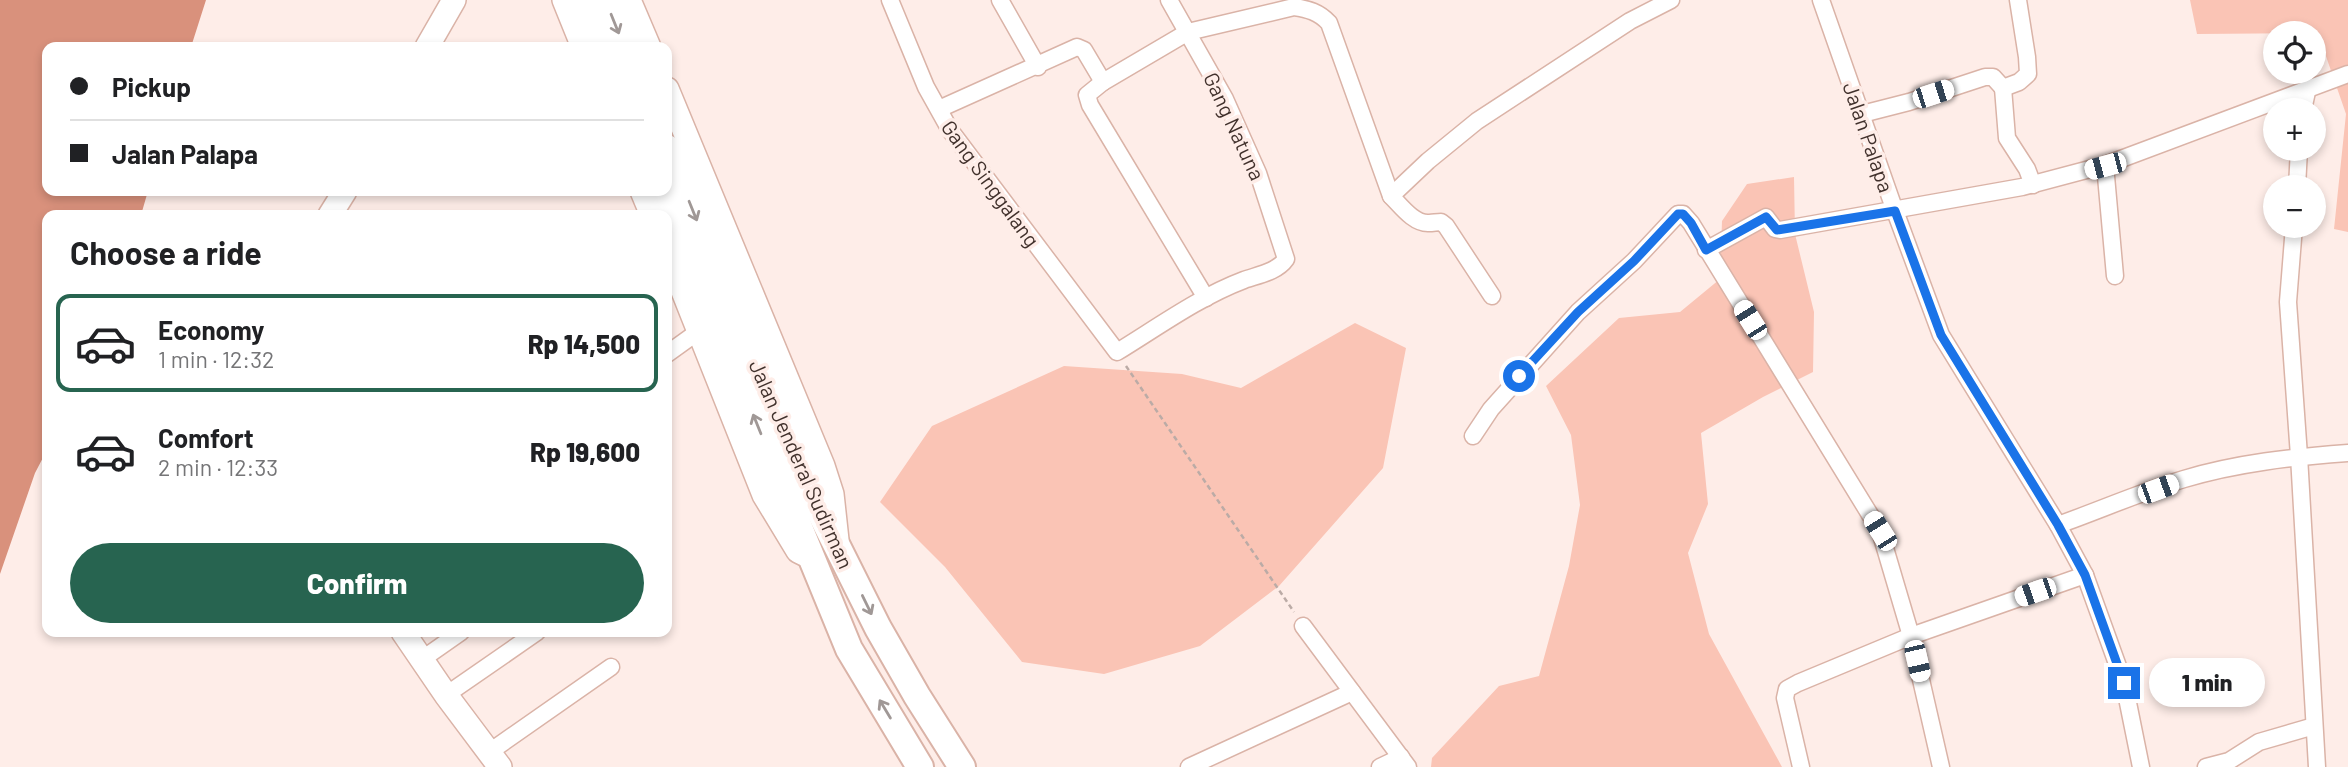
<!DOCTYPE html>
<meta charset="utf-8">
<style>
body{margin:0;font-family:Barlow,sans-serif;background:#f2f2f2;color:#202124;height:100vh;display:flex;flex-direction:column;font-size:26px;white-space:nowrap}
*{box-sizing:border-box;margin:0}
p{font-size:23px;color:#757577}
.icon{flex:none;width:38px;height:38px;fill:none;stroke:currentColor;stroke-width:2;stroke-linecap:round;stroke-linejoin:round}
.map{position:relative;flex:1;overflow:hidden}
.panel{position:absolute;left:42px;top:210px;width:630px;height:427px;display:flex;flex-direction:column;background:#fff;border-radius:14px;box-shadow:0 4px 10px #0003}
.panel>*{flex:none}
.banner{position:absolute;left:42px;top:42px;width:630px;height:154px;border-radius:14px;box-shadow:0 4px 10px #0003;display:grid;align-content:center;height:154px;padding:0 28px;background:#fff}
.controls{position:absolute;left:2263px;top:21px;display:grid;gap:14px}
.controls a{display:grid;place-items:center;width:63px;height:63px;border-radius:50%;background:#fff;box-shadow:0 4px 10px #0003;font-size:35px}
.end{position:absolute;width:32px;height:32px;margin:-16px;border:9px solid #1a73e8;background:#fff;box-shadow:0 0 0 4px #fff}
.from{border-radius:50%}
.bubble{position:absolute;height:49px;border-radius:24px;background:#fff;box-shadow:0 4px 10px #0003;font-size:23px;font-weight:800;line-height:49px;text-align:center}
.car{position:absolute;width:21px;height:42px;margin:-21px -10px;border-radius:9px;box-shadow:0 0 5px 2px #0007;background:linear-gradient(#fff 24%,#345 0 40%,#fff 0 76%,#345 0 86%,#fff 0)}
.banner b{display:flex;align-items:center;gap:24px;height:66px;font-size:26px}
.banner b+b{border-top:2px solid #e0e0e0}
.banner i{width:18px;height:18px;background:#202124}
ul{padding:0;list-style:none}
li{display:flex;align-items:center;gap:21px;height:98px;margin:0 14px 10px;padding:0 14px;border:4px solid transparent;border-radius:14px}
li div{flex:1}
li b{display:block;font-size:26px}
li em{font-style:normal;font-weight:800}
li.active{border-color:#276450}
li>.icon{width:63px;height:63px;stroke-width:1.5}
h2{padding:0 28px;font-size:32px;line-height:84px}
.cta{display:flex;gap:14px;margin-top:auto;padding:14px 28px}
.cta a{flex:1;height:80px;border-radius:42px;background:#276450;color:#fff;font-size:28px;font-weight:800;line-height:80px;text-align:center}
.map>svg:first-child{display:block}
.green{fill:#fac4b5}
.water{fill:#d9917c}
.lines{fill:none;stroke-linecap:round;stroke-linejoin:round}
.street-casing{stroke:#dab3a7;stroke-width:19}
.secondary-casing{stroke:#dab3a7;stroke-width:26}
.primary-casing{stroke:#dab3a7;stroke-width:30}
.path{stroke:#bbaba6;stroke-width:2.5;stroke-dasharray:5 3.5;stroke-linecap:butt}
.street{stroke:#fff;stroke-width:16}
.secondary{stroke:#fff;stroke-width:23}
.primary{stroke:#fff;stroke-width:26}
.oneway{stroke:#a09896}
.route{stroke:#1a73e8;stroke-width:9}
.labels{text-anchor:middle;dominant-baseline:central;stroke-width:7;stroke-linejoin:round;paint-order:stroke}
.street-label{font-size:21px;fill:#41312c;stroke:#feede8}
</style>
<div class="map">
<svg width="2348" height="767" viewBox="0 0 2348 767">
<rect width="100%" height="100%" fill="#feede8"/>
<!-- green -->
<g class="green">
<polygon points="2190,0 2348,0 2348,232 2334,229 2346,114 2319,36 2314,35 2314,33 2197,34"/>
<polygon points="1794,177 1795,234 1814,312 1813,372 1763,397 1701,433 1708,504 1688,553 1709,634 1782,767 1431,767 1432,758 1499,686 1539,676 1569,566 1580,505 1571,435 1546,386 1619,318 1680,312 1720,279 1722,221 1747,184"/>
<polygon points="1355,323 1406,348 1383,468 1279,586 1200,646 1104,674 1022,662 945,567 880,502 932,426 1064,366 1182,374 1241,388"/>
</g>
<!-- water -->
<polygon class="water" points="0,0 206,0 191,47 47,47 47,191 148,191 141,215 47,215 47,450 35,473 0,574"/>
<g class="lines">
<!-- street casing -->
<g class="street-casing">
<g id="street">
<path d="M890,0L926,87L950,130L1117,352C1158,327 1199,297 1244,280C1258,275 1277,272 1286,259L1258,173L1225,99L1169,0"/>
<polyline points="1000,0 1038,67"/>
<polyline points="1821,0 1895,211 1941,335 2058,525 2085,575 2124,683 2141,767"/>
<polyline points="1103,82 1087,95 1090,105 1206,298"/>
<polyline points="2003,88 2007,138 2027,169 2033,185"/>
<path d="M939,109L1077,47L1084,50L1103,82L1188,32L1294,7C1308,9 1319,12 1329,23L1391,196C1401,206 1414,224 1429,223C1433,223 1437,222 1441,222L1446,226L1492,296"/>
<polyline points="2303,110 2308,87"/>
<polyline points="1862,114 1909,102 1985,77 1993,77 2003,88 2019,82 2028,74 2027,57 2018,0"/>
<polyline points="2105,165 2115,276"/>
<polyline points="2297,187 2299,149"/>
<polyline points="1391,196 1428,161 1477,121 1630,21 1671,0"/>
<polyline points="2294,226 2288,302 2299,456 2317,767"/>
<polyline points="1706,250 1766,217 1775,229 1780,230 2022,187 2105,165 2348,74"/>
<polyline points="667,354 699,331"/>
<polyline points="1473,436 1491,409 1578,312 1634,261 1678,214 1683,214 1691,223 1880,531 1911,636 1941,767"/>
<path d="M2058,525C2100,510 2141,492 2184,479C2237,463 2293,457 2348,453"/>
<polyline points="1303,626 1408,767"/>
<polyline points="421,660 461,632"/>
<polyline points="446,695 537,632"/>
<polyline points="488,753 611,667"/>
<polyline points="1189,767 1352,692"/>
<polyline points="1380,767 1401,757"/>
<polyline points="1801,767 1785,698 1787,689 1798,683 1911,636 2085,575"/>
<polyline points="2206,767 2229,761 2259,742 2314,726"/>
</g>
</g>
<!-- secondary casing -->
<g class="secondary-casing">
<g id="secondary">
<polyline points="564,0 583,47"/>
<polyline points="629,0 649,47"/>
<polyline points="427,47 454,0"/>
<polyline points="667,89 823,466 832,494 837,540"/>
<polyline points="642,191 652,215"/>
<polyline points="330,215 345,191"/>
<polyline points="667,251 764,495 798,551 804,554"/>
<polyline points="403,632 446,695 500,767"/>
</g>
</g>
<!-- primary casing -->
<g class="primary-casing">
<g id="primary">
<polyline points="583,0 602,47"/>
<polyline points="606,0 625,47"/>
<polyline points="667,148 803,478 878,628 917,696 962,767"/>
<polyline points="661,191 849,649 920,767"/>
</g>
</g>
<!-- path -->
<polyline class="path" points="1126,366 1294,612"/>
<!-- street -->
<use href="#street" class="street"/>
<!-- secondary -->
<use href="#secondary" class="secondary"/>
<!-- primary -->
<use href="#primary" class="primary"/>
</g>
<!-- one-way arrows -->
<defs><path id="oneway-shaft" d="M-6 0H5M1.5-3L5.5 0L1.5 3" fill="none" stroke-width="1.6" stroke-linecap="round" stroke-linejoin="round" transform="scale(1.75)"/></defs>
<g class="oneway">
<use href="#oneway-shaft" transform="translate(615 24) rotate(68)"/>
<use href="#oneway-shaft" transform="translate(693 211) rotate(68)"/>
<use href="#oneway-shaft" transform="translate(757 424) rotate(-112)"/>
<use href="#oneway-shaft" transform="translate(867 605) rotate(64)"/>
<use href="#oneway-shaft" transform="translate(885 709) rotate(-121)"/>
</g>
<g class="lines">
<!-- route -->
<polyline class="route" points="1519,376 1578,312 1634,261 1678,214 1683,214 1691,223 1706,250 1766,217 1777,230 1895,211 1941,335 2058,525 2085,575 2124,683"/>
</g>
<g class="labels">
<!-- street labels -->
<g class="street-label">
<text transform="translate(1235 126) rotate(65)">Gang Natuna</text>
<text transform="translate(1869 137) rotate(71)">Jalan Palapa</text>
<text transform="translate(991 183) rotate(54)">Gang Singgalang</text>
<text transform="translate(802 464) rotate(66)">Jalan Jenderal Sudirman</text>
</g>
</g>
</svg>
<div class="controls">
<a><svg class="icon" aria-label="locate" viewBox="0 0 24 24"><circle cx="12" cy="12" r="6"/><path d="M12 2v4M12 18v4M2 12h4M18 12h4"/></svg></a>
<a>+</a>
<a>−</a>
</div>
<i class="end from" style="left:1519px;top:376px"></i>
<i class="end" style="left:2124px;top:683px"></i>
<div class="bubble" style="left:2149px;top:658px;width:116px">1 min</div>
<i class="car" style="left:1933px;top:94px;rotate:72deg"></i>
<i class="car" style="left:2105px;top:166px;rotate:255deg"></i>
<i class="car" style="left:1750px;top:320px;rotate:328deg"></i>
<i class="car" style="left:2158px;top:489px;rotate:70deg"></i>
<i class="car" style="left:1880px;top:531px;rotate:328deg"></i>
<i class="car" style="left:2035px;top:592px;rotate:251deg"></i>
<i class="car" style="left:1917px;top:661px;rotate:167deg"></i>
<div class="banner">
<b><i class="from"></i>Pickup</b>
<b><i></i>Jalan Palapa</b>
</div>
<section class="panel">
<h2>Choose a ride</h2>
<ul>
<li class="active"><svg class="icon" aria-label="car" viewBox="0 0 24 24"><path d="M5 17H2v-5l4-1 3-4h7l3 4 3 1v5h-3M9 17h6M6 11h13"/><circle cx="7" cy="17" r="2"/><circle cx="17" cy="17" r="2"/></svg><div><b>Economy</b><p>1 min · 12:32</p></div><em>Rp 14,500</em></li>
<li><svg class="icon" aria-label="car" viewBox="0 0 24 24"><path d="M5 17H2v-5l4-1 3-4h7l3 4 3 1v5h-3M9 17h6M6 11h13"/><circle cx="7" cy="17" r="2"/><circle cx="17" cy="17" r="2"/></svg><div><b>Comfort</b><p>2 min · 12:33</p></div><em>Rp 19,600</em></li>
</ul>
<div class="cta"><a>Confirm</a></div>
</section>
</div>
